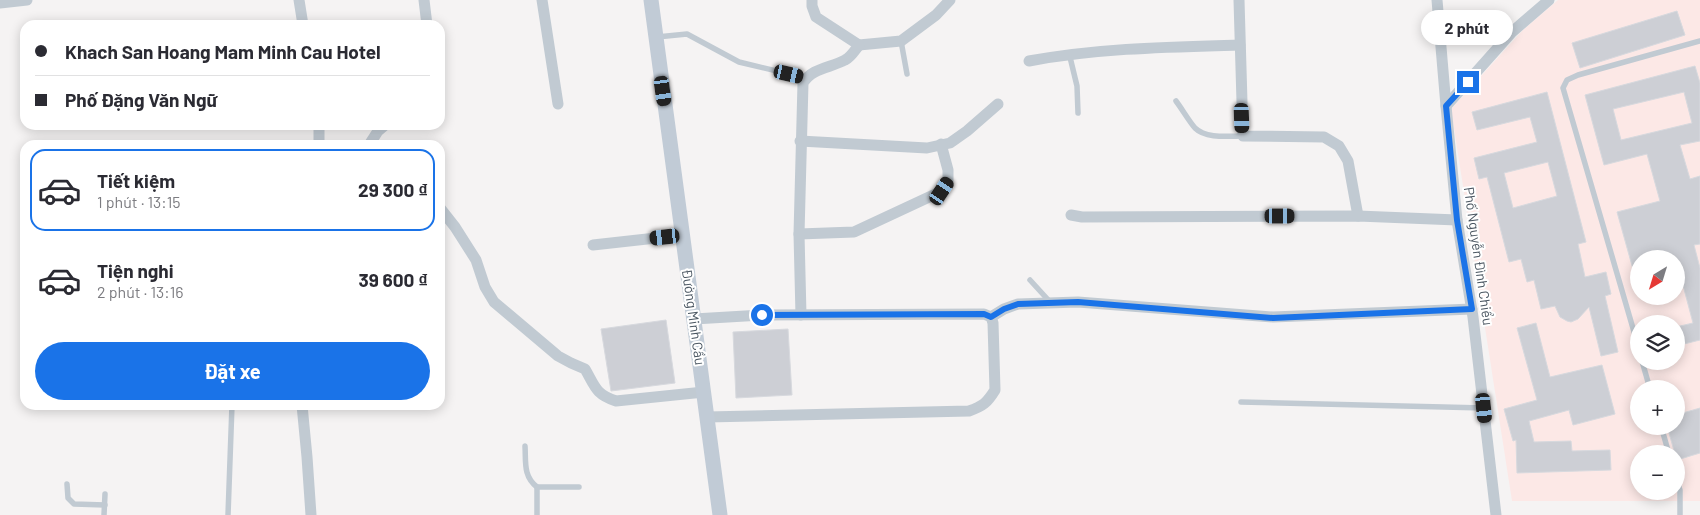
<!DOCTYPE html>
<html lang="vi">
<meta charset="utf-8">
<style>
body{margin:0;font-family:Barlow,sans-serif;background:#f2f2f3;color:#2b2b33;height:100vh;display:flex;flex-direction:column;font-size:19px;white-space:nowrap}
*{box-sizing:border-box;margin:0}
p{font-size:16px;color:#7c7c81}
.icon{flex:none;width:28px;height:28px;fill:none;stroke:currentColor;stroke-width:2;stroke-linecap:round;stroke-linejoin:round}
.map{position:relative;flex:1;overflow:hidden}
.sheet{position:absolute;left:20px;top:140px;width:425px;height:270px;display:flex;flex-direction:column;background:#fff;border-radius:15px;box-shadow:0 2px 12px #0003}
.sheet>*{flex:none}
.banner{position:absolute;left:20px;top:20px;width:425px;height:110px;border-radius:15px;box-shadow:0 2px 12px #0003;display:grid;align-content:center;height:110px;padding:0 15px;background:#fff}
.needle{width:32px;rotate:218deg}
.buttons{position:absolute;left:1630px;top:250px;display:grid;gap:10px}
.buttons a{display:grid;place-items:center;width:55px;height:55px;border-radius:50%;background:#fff;box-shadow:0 2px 12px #0003;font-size:25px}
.end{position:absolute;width:22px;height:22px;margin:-11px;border:6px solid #1a73e8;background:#fff;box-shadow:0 0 0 2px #fff}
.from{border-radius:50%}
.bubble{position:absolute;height:35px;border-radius:18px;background:#fff;box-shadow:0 2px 12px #0003;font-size:16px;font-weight:700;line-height:35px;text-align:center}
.car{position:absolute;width:15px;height:30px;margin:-15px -8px;border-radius:6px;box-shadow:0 0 4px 1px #0007;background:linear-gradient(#222 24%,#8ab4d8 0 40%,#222 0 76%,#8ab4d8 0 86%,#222 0)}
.banner b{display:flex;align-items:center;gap:18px;height:48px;font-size:19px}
.banner b+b{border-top:1px solid #e1e1e2}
.banner i{width:12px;height:12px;background:#2b2b33}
ul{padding:9px 0 0;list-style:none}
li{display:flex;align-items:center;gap:15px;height:82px;margin:0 10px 8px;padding:0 5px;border:2px solid transparent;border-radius:15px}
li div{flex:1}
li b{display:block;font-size:19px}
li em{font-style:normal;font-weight:700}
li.active{border-color:#1a73e8}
li>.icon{width:45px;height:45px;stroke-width:1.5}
.button{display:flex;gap:10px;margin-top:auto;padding:10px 15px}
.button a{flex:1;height:58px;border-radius:30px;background:#1a73e8;color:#fff;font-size:20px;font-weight:700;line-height:58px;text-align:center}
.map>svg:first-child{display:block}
.medical{fill:#fce8e6;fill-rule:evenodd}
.building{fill:#cdcfd5;stroke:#d7d9de;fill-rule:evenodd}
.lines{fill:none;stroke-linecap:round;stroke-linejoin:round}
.lane{stroke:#c1cad2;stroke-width:5.5}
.street{stroke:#c1cad2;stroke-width:11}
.secondary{stroke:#c1cbd6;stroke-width:15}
.route{stroke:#1a73e8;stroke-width:6}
.labels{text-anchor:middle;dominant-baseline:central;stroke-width:4;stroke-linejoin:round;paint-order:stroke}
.street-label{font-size:14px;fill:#4a5661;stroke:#fff}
</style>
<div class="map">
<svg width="1700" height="515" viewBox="0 0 1700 515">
<rect width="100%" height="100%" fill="#f5f3f3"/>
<!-- medical -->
<path class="medical" d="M1558,0H1700V501H1512L1451,109L1523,30ZM1639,259H1676V296H1639ZM1639,324H1676V361H1639ZM1639,389H1676V426H1639ZM1639,454H1676V491H1639Z"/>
<!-- building -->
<g class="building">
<polygon points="1677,11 1685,35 1580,68 1572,43"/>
<path d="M1695,66L1700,83V141L1680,145L1690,179L1700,176V244L1694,245L1700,268V340L1676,346V327L1693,323L1676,259H1639V280H1636L1617,212L1660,201L1647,154L1604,165L1585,95ZM1684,92L1692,123L1621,140L1613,109Z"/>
<path d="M1547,92L1586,242L1578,244L1585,277L1606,272L1611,294L1605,296L1618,352L1601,356L1589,307L1578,319L1571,322L1567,321L1560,317L1555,306L1541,309L1534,280L1527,282L1521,259L1509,262L1487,177L1479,179L1474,158L1537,142L1530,117L1477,130L1472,112ZM1548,162L1557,196L1513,208L1504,173Z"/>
<polygon points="666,320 675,383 611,391 601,329"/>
<polygon points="1536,323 1550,377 1602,365 1615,414 1573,425 1569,410 1529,421 1534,442 1571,441 1572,451 1610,450 1611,470 1517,473 1516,440 1513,441 1504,409 1537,400 1517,328"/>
<polygon points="788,329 792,395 736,398 733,332"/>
<polygon points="1700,408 1700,453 1677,460 1676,454 1675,454 1667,426 1676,426 1676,415"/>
</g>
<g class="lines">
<!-- lane -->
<g class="lane">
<polyline points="657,37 687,34 739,62 806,78"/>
<polyline points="901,41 907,74"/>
<polyline points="1069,53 1077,86 1078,113"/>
<path d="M1176,101C1182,109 1189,121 1195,128C1206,139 1229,136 1243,136"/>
<polyline points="1030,280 1051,303"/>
<polyline points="1639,349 1563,88 1567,80 1578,75 1700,41"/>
<polyline points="1642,361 1650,389"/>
<polyline points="1241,402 1484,408"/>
<polyline points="1661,426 1669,454"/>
<path d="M525,446C526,462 523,476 537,487V515"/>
<polyline points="1676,478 1680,490 1680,515"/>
<polyline points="67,484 68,498 74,504 105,505"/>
<polyline points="537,487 579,487"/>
<polyline points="104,515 105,494"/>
<polyline points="228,515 232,405"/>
</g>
<!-- street -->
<g class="street">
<polyline points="299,0 303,25"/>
<polyline points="424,0 427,25"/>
<polyline points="542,0 558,104"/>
<polyline points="1239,0 1243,136 1324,137 1339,146 1348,161 1358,216"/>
<polyline points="1437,0 1446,106 1457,220 1473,317 1496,515"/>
<polyline points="0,3 27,0"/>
<polyline points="859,45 901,41 936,15 950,0"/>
<path d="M1029,61C1099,48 1169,47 1240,45"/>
<polyline points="1446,106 1512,32 1549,0"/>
<polyline points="800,141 927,148 950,143 967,131 998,104"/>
<polyline points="319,145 319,125"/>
<polyline points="369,145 378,131 385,125"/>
<path d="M440,208L455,227L476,260L485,287L494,302L558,356L571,363L585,369C595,386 595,394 616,401L704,392"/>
<polyline points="1071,215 1082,217 1358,216 1457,220"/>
<polyline points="799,234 854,232 942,191 948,181 948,170 941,144"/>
<polyline points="593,245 683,235"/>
<path d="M801,315L799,234L803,83C812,68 830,68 845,60C851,57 855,50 859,45L816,17L812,6V0"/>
<polyline points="991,317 1004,309 1018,304 1078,302 1273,317 1472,309"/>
<path d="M694,319L762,315L984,314L991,317L993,323L995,390C987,403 983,406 969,411L707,417"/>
<polyline points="302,405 307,457 311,515"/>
</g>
<!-- secondary -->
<polyline class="secondary" points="651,0 720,515"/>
</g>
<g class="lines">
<!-- route -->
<polyline class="route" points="762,315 984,314 991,317 1004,309 1018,304 1078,302 1273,318 1472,309 1457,220 1446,106 1468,82"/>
</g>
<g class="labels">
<!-- street labels -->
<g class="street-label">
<text transform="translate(1479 256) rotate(82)">Phố Nguyễn Đình Chiểu</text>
<text transform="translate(694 317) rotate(82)">Đường Minh Cầu</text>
</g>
</g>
</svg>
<div class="buttons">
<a><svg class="needle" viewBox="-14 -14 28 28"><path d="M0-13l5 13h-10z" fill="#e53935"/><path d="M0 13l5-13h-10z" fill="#7c7c81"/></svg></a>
<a><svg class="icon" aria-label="layers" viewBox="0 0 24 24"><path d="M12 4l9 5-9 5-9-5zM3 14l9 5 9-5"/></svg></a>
<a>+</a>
<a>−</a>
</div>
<i class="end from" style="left:762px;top:315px"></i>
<i class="end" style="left:1468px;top:82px"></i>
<div class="bubble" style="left:1421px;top:10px;width:92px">2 phút</div>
<i class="car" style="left:789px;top:74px;rotate:103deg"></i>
<i class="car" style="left:663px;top:91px;rotate:172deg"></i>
<i class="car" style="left:1242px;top:118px;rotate:178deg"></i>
<i class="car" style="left:942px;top:191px;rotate:34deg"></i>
<i class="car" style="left:1280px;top:216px;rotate:90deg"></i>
<i class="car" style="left:665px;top:237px;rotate:264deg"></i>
<i class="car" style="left:1484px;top:408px;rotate:174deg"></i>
<div class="banner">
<b><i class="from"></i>Khach San Hoang Mam Minh Cau Hotel</b>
<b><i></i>Phố Đặng Văn Ngữ</b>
</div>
<section class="sheet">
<ul>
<li class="active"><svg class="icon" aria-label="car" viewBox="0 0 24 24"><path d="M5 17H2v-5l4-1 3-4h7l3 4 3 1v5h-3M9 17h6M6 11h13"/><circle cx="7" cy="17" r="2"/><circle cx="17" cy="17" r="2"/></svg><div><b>Tiết kiệm</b><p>1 phút · 13:15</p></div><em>29 300 ₫</em></li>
<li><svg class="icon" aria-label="car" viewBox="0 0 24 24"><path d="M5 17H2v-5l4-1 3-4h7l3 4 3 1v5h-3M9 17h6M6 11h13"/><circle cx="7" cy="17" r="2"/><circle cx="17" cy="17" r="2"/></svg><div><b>Tiện nghi</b><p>2 phút · 13:16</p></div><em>39 600 ₫</em></li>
</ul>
<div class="button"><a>Đặt xe</a></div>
</section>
</div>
